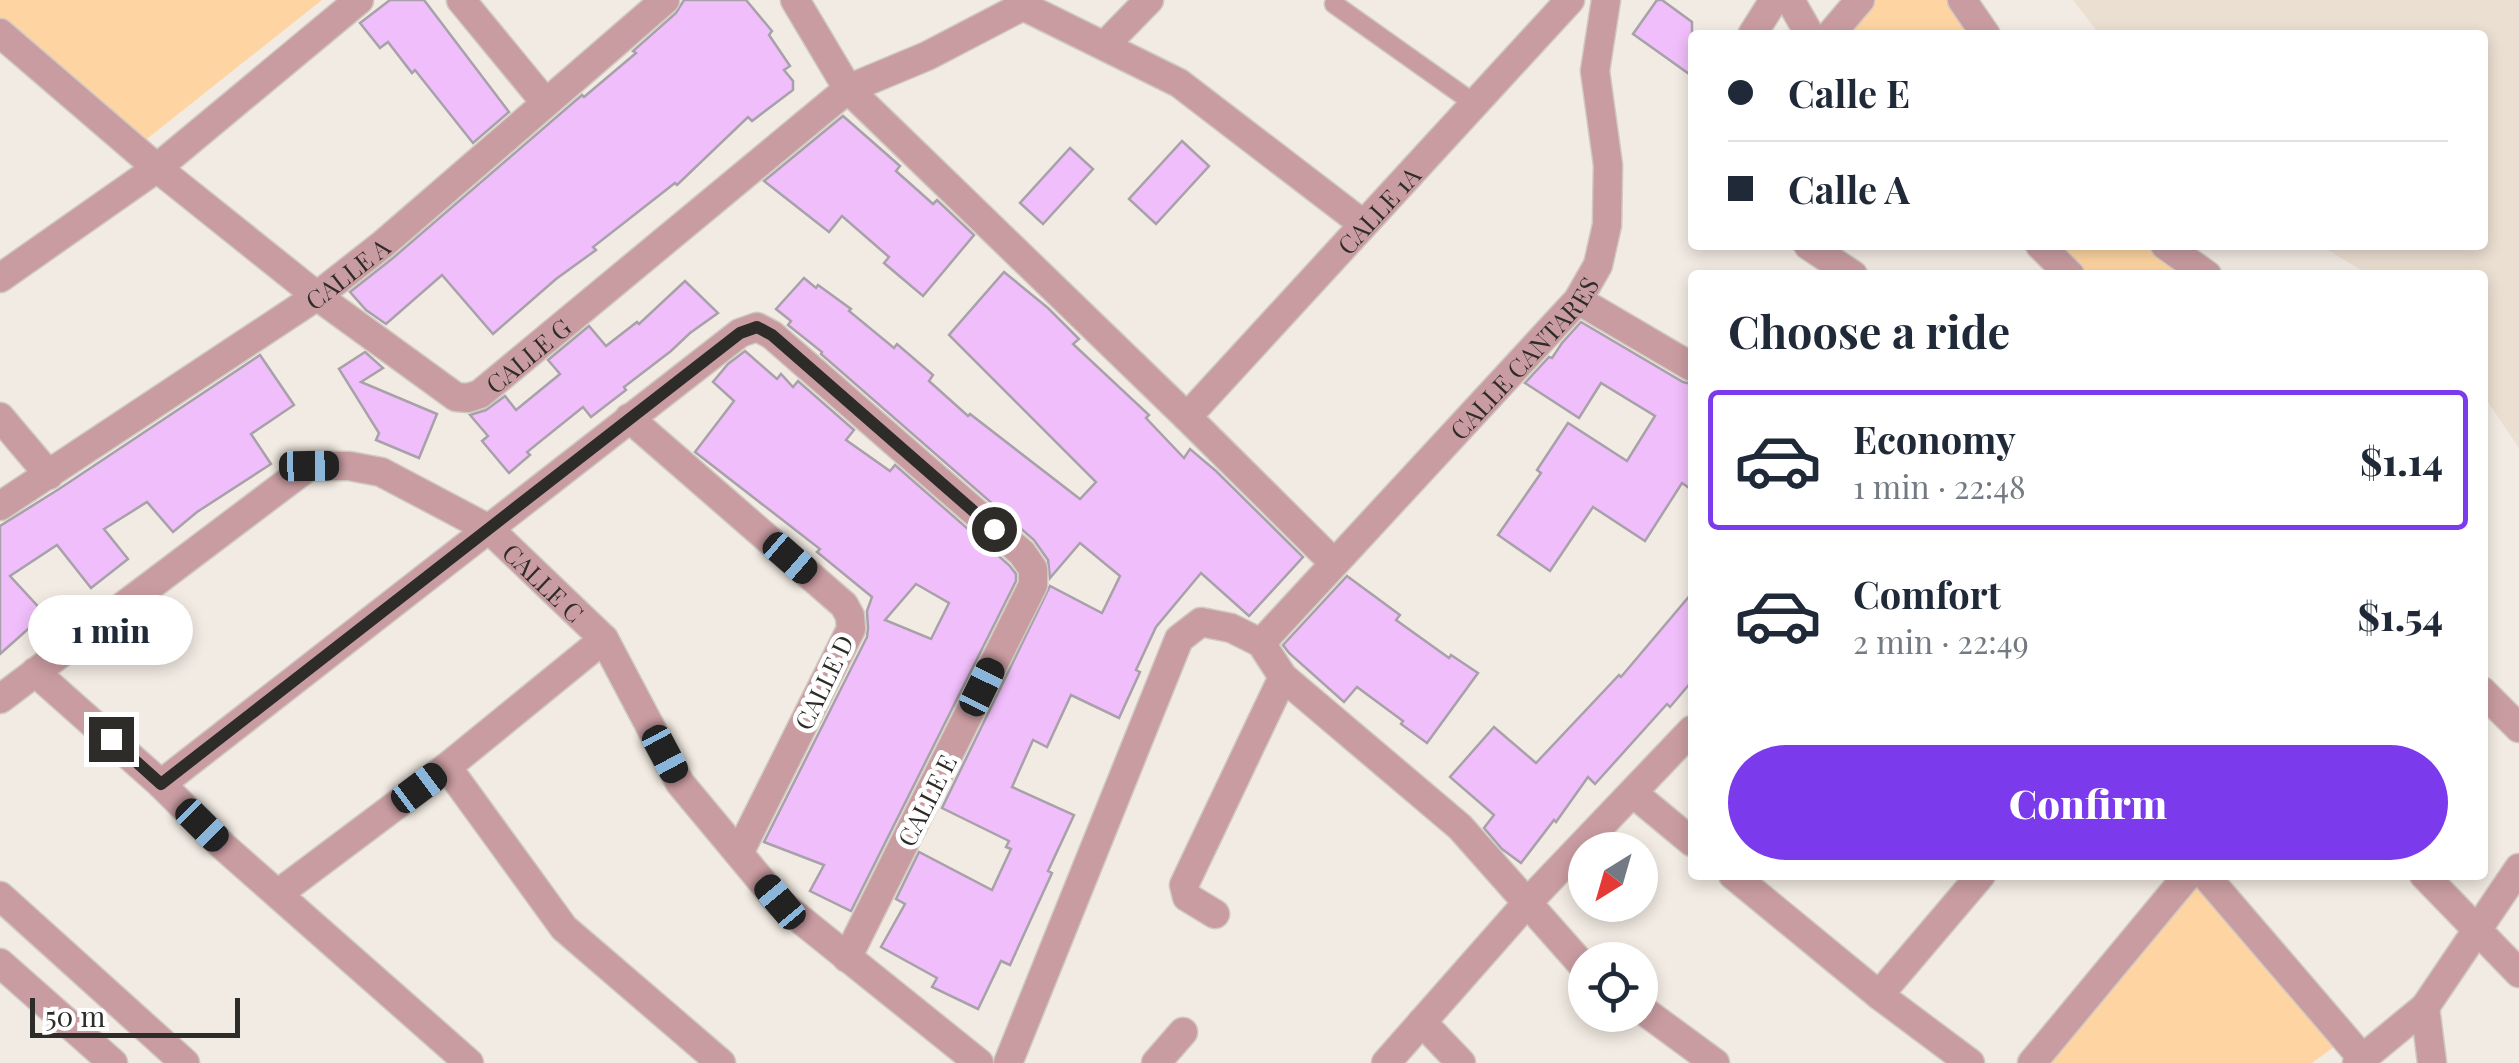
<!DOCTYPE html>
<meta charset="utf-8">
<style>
body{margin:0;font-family:"Playfair Display",serif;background:#f6f6f7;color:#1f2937;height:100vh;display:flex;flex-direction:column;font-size:38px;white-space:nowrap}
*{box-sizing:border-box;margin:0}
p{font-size:32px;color:#747a83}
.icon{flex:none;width:55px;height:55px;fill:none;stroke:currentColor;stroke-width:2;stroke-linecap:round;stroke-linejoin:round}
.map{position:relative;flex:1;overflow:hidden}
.sheet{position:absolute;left:1688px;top:270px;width:800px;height:610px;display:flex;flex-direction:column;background:#fff;border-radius:10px;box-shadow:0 5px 15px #0003}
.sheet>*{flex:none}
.hud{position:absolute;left:1688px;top:30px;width:800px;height:220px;border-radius:10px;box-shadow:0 5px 15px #0003;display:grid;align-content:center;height:220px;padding:0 40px;background:#fff}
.needle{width:65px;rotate:217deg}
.controls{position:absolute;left:1568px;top:832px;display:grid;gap:20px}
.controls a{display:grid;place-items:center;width:90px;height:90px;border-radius:50%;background:#fff;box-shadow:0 5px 15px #0003;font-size:50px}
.scale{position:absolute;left:30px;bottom:25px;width:210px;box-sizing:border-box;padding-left:10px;border:5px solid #2e2c29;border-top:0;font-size:28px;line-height:35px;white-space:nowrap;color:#2e2c29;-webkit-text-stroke:8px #fff;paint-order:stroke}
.end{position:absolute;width:45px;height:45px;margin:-22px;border:12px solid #2e2c29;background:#fff;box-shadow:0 0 0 5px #fff}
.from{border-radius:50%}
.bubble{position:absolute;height:70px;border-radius:35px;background:#fff;box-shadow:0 5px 15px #0003;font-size:32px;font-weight:800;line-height:70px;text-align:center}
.car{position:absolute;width:30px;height:60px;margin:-30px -15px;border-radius:12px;box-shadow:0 0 8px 2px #0007;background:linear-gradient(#222 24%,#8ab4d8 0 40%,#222 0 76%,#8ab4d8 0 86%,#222 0)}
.hud b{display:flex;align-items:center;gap:35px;height:95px;font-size:38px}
.hud b+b{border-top:2px solid #e0e1e3}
.hud i{width:25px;height:25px;background:#1f2937}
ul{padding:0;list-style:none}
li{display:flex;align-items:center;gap:30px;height:140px;margin:0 20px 15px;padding:0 20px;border:5px solid transparent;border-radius:10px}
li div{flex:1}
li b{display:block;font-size:38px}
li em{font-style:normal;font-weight:800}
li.selected{border-color:#7c3aed}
li>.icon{width:90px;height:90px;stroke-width:1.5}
h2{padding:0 40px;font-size:45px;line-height:120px}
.primary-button{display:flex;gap:20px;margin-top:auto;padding:20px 40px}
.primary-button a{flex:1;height:115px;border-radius:60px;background:#7c3aed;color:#fff;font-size:40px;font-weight:800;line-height:115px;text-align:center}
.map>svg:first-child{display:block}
.built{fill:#ebdfd1}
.green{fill:#fed5a2}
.building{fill:#f0befa;stroke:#a7a1a9;stroke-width:2.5;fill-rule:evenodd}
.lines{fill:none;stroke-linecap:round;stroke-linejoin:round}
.service-casing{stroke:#cfc9c2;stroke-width:21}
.minor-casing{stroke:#cfc9c2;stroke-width:31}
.tertiary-casing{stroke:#cfc9c2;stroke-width:31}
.service{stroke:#c99ca1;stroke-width:18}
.minor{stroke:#c99ca1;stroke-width:28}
.tertiary{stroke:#c99ca1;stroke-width:28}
.route{stroke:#2e2c29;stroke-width:12}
.labels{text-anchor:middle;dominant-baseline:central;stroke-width:9;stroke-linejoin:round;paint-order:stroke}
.street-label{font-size:25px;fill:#2e2c29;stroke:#fff}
</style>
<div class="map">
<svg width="2519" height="1063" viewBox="0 0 2519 1063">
<rect width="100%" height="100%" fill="#f2ebe3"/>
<!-- built -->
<polygon class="built" points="2073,0 2519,0 2519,448 2483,395 2482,275 2369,275 2320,245 2482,245 2482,35 2100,35"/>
<!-- green -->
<g class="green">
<polygon points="0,0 322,0 143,142 0,17"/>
<polygon points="1865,0 1957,0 1981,35 1837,35"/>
<polygon points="2048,245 2158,245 2197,275 2078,275"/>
<polygon points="2196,877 2342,1041 2312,1063 2040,1063"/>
</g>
<!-- building -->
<g class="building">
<polygon points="390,0 424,0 509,112 473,143 415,70 412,73 388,42 380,48 360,23"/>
<polygon points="684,0 746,0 772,31 769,35 790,66 784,70 793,81 793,90 752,121 748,117 677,185 675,183 593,247 596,250 556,279 493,334 442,275 386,324 366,310 350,292 393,258 582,95 584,97 636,53 633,51 676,13"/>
<polygon points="1657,0 1662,0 1692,22 1692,76 1633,34"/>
<polygon points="843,116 900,166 896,171 933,204 937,200 974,235 923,296 884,263 889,257 842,216 829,232 764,181"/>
<polygon points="1182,141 1209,166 1156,224 1129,199"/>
<polygon points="1070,148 1093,169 1043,224 1020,203"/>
<polygon points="1004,272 1048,308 1079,339 1073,344 1149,415 1146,418 1184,458 1190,449 1216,471 1303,557 1249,616 1201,573 1156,627 1136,670 1140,672 1119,718 1071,695 1047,747 1033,740 1012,787 1074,815 1048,871 1052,873 1010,965 1001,961 978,1009 932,987 937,978 881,947 905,904 896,899 919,852 992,890 1011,849 1006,847 1009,841 942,808 1050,586 1102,613 1120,576 1080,543 1050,578 1048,560 1034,540 821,354 822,352 788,325 791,321 776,309 804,278 816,288 818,285 851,309 849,311 894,348 897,344 933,375 929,381 968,416 970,414 1080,499 1096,482 949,335"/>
<polygon points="685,281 718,313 690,333 671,351 624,387 626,390 591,417 583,407 527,452 530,455 509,473 482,441 488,436 470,415 486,410 505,396 516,410 560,374 548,360 589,326 606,346 637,322 639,324"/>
<polygon points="1581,322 1683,382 1692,384 1692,490 1682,483 1645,541 1593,507 1550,571 1498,535 1541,473 1537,470 1568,423 1627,461 1655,416 1601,383 1579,418 1525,383 1549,357 1552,358 1562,343"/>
<path d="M745,351L777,379L781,374L793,387L798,381L854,430L846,440L890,471L895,465L1009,565L1016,574V581L851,911L810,891L824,865L764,842L867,637L868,628L867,611L872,597L817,552L820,549L695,452L734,401L713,382L728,364ZM916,584L949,603L931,639L885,620Z"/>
<polygon points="365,352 383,368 361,382 437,414 419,458 376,440 379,433 339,369"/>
<polygon points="260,355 294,405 251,434 271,464 197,512 173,532 147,502 104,529 128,559 91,588 57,545 10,576 45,614 0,654 0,526 59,489"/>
<polygon points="1347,576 1400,615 1396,620 1449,658 1451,655 1478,673 1427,743 1401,724 1403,721 1357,687 1344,702 1289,653 1283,645"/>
<polygon points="1692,593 1692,681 1670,707 1667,704 1595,784 1588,777 1556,822 1554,820 1521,863 1502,849 1484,828 1494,815 1450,777 1494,727 1536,763 1619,675 1621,677"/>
</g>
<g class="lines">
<!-- service casing -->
<g class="service-casing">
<polyline id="service" points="1334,4 1475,104"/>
</g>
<!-- minor casing -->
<g class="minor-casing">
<g id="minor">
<polyline points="461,0 545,102"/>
<polyline points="795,0 848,89 1187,417 1334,563"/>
<polyline points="1020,0 1023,6 1179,83 1363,224"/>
<polyline points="1790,0 1810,35"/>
<polyline points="1962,0 1986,35"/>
<path id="s1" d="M0,33L157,168L317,296L456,397L468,398L480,394L848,89L927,56L1023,6"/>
<polyline points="1752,35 1774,0"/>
<polyline points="1830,35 1860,0"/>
<polyline points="1105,45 1149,0"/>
<polyline points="1808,245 1853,275"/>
<polyline points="2040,245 2070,275"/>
<polyline points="2165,245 2207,275"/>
<polyline points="0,278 157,168 359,0"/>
<polyline points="1578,300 1692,367"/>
<polyline points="0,417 49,475"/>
<path id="s2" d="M1187,417L1570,0"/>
<polyline points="629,418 844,605 850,616 851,629 739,853"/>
<path id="s3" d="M0,506L317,296L382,245L665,0"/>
<path id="s4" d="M1261,643L1578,300L1598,265L1607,225L1608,165L1595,71L1606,0"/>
<polyline points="1261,643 1283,677 1460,827 1585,968"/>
<polyline points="35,672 161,784 223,846 469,1063"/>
<polyline points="2482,691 2519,728"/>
<path id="s5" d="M0,699L309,466H349L381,472L489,529L604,639L680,783L780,903L979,1063"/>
<polyline points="447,767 564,928 721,1063"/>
<polyline points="161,784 740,333 757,327 772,335 1022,553 1033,569 1033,585 847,958"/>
<polyline points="1633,793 1692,842"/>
<polyline points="1733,875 1879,995 1970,1063"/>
<polyline points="2205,875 2363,1059"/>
<polyline points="2424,875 2519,973"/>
<polyline points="279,893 447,767 604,639"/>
<polyline points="1215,914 1187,897 1184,885 1283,677"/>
<polyline points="1879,995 1981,875"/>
<polyline points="2425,1007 2432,1063"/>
<polyline points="1640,1008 1715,1063"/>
<polyline points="1422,1022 1461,1063"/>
<polyline points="1008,1063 1179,639 1201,622 1231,628 1261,643"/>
<polyline points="1156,1063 1183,1032"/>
<polyline points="1386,1063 1527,903 1692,730"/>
<polyline points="2032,1063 2188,875"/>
<polyline points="2357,1063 2425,1007 2519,868"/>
</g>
</g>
<!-- tertiary casing -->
<g class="tertiary-casing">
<g id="tertiary">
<polyline points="0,896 185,1063"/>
<polyline points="0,963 113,1063"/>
</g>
</g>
<!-- service -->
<use href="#service" class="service"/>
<!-- minor -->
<use href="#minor" class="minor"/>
<!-- tertiary -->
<use href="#tertiary" class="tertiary"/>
</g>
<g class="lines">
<!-- route -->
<polyline class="route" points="111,739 161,784 740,333 757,327 772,335 994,529"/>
</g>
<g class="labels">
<!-- street labels -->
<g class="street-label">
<text stroke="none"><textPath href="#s2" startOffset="282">CALLE 1A</textPath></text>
<text stroke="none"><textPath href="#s3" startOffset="418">CALLE A</textPath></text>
<text stroke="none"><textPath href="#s1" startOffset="670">CALLE G</textPath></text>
<text stroke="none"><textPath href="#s4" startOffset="388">CALLE CANTARES</textPath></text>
<text stroke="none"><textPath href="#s5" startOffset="658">CALLE C</textPath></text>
<text transform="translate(823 682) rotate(-64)">CALLE D</text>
<text transform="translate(926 800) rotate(-63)">CALLE E</text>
</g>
</g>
</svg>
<div class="controls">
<a><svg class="needle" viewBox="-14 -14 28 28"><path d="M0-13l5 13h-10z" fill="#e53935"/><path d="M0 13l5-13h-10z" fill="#747a83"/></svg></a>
<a><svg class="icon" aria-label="locate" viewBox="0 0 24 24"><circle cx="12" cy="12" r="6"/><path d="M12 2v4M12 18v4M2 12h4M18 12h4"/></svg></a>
</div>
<div class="scale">50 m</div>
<i class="end from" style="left:994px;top:529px"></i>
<i class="end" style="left:111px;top:739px"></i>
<div class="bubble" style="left:28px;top:595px;width:165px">1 min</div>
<i class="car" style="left:309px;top:466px;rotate:89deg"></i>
<i class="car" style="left:790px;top:558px;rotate:131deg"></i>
<i class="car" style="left:982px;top:687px;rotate:26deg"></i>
<i class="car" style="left:665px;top:754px;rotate:152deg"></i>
<i class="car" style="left:419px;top:788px;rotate:53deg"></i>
<i class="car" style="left:202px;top:825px;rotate:135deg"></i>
<i class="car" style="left:780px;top:902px;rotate:320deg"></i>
<div class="hud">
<b><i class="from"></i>Calle E</b>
<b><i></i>Calle A</b>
</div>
<section class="sheet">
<h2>Choose a ride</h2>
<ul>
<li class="selected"><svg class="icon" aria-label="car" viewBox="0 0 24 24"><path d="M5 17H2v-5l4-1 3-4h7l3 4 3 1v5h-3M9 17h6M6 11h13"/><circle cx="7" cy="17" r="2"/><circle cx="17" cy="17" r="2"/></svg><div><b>Economy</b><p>1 min · 22:48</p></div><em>$1.14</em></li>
<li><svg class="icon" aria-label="car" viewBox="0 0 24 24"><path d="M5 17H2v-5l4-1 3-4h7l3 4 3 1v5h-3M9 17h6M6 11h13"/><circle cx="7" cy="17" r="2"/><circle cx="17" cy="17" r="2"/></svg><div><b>Comfort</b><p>2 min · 22:49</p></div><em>$1.54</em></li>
</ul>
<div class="primary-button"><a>Confirm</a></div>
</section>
</div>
